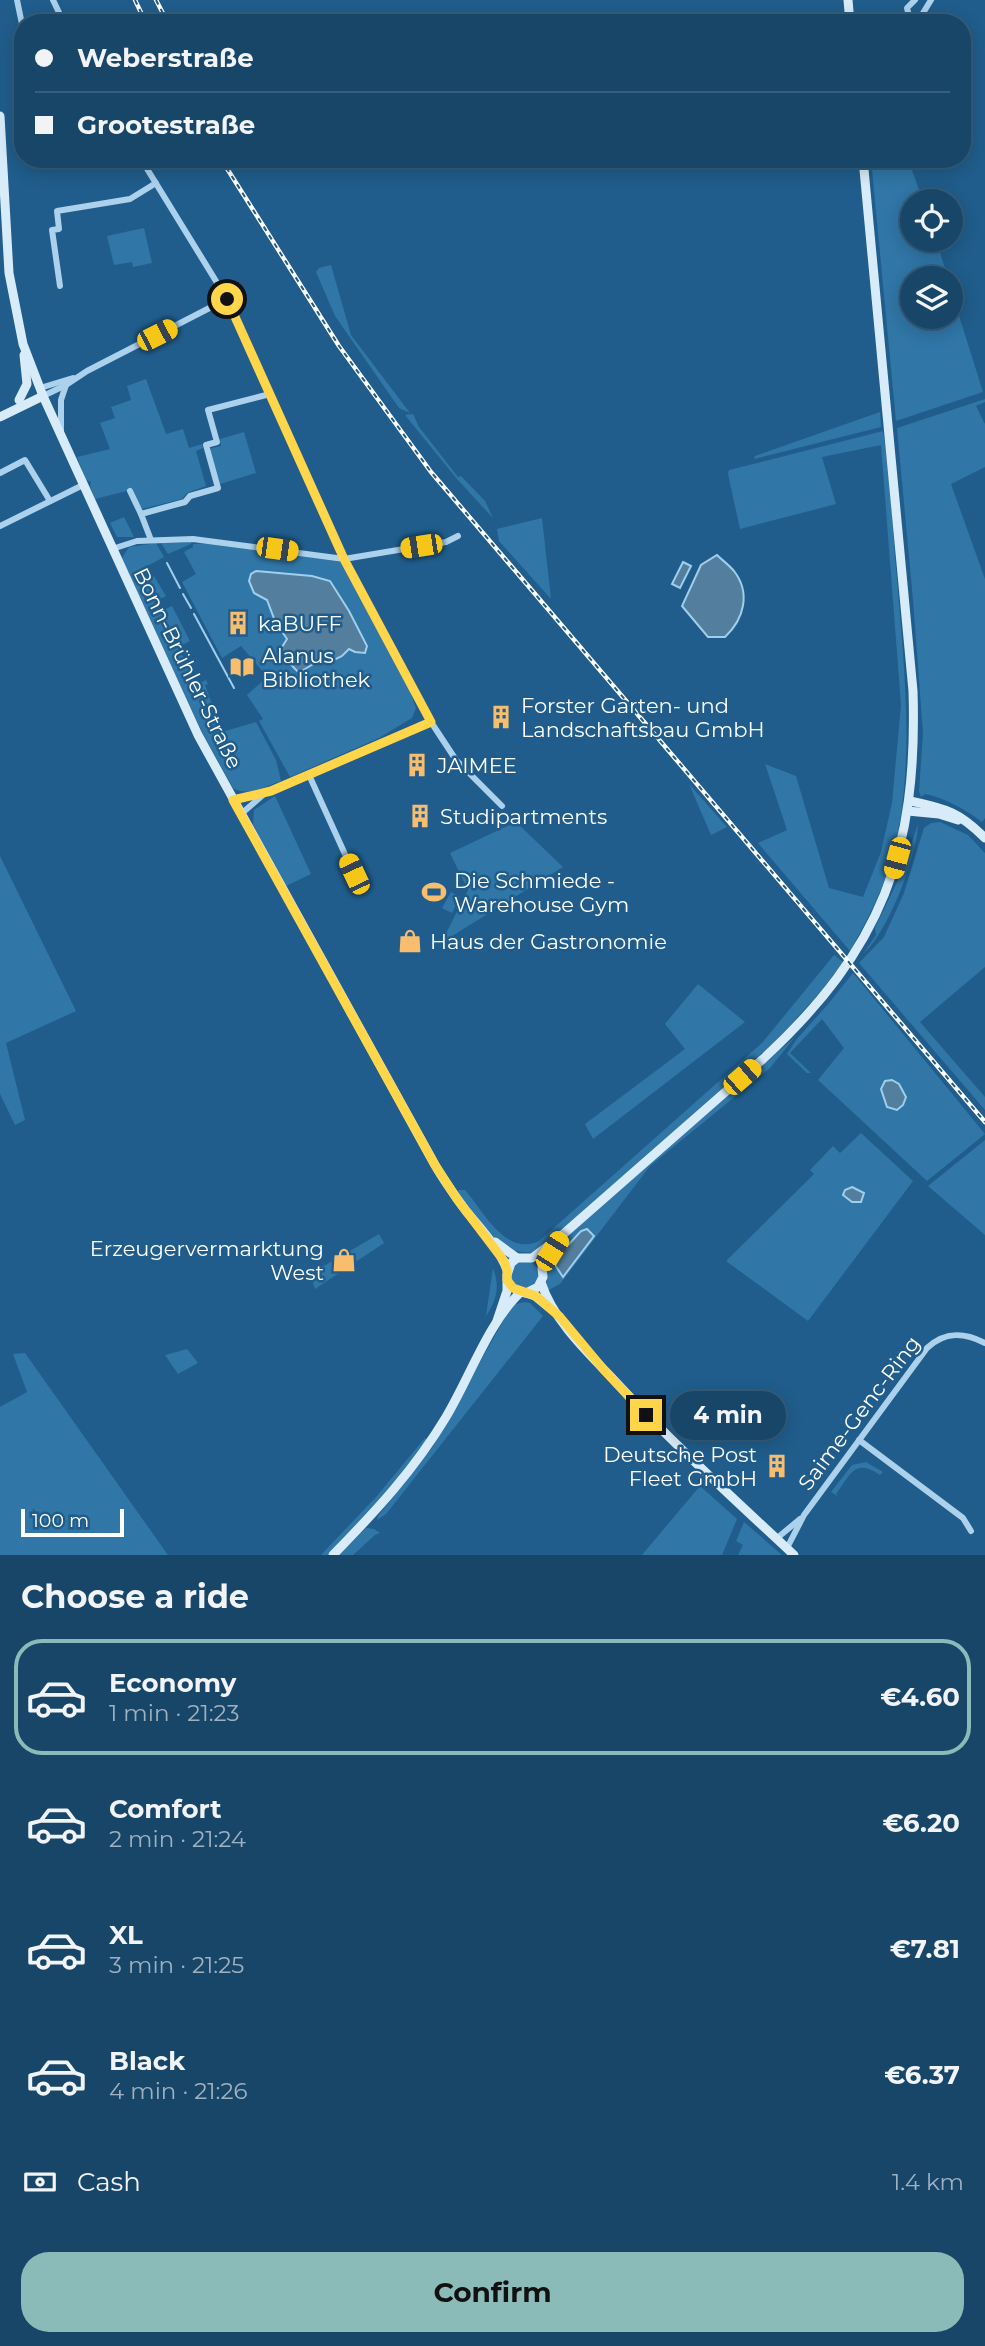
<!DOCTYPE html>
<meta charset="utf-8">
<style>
body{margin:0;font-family:Montserrat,sans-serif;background:#255071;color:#f1f3f6;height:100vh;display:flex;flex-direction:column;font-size:26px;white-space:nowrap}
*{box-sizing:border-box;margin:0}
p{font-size:23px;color:#9fb1c0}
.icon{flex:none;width:38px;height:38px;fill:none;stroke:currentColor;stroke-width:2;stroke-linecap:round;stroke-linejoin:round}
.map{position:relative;height:1555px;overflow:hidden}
.panel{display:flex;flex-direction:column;background:#184669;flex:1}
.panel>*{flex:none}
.banner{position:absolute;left:14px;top:14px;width:957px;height:154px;border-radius:28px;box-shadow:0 4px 18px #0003,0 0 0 2px #365e7d;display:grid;align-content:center;height:154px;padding:0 21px;background:#184669}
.fabs{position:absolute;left:900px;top:189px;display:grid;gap:14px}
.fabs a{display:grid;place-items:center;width:63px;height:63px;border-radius:50%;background:#184669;box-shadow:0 4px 18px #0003,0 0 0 2px #365e7d;font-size:35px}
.scale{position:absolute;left:21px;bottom:18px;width:103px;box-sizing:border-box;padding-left:7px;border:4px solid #fff;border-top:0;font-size:19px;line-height:24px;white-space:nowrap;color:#fff;-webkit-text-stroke:5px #205d8c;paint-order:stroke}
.end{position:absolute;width:32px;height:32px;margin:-16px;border:9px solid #ffd54a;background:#111;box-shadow:0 0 0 4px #111}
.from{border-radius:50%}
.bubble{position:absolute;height:49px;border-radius:24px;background:#184669;box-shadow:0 4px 18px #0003,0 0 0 2px #365e7d;font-size:23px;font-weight:700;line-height:49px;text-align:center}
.car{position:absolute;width:21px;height:42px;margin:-21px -10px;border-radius:9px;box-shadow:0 0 5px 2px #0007;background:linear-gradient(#f5c518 24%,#345 0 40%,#f5c518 0 76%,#345 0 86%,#f5c518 0)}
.banner b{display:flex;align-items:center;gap:24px;height:66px;font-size:26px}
.banner b+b{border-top:2px solid #365e7d}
.banner i{width:18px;height:18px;background:#f1f3f6}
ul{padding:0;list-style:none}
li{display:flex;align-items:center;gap:21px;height:116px;margin:0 14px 10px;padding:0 7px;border:4px solid transparent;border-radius:28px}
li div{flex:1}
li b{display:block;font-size:26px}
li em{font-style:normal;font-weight:700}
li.selected{border-color:#8bbbb9}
li>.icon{width:63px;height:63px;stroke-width:1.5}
h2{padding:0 21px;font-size:32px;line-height:84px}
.pay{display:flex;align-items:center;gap:18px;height:77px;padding:0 21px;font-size:26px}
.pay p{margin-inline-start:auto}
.action{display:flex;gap:14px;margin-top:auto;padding:14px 21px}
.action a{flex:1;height:80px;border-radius:28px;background:#8bbbb9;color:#111;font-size:28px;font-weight:700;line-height:80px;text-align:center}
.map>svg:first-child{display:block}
.green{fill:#3076a7;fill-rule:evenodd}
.water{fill:#537e9e;stroke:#a0ceed;stroke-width:2}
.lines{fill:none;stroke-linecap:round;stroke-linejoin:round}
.stream{stroke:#a0ceed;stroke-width:2}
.street{stroke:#acd1ec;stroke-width:6}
.secondary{stroke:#d8ebf9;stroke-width:9}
.rail-casing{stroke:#fff;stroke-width:4.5}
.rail{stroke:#205d8c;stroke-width:2;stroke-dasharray:5;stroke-linecap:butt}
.route{stroke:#ffd54a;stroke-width:9}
.labels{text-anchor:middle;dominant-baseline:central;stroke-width:5;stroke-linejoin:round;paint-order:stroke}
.poi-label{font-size:21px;fill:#fff;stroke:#205d8c;text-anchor:start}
.street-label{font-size:21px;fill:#fff;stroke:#205d8c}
</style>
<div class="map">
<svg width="985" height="1555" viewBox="0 0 985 1555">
<rect width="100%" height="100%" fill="#205d8c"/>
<!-- green -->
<g class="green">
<polygon points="871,159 908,159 923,201 912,201 912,240 936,240 948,278 912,278 912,317 950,317 950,287 983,392 896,421"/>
<polygon points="144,228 152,263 133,267 132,262 114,265 107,236"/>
<polygon points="331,265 351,335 410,413 399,408 335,316 316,272 319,268"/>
<polygon points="146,379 166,434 183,429 189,448 202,444 203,448 196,451 206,486 187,493 182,499 142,509 131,490 95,499 90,486 91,482 86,480 77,457 110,449 100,423 115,418 111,407 131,400 127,386"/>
<path d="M985,399V402L976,406L985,424V467L951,484L985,579V818L982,822C965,809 945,798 925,794L921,797L919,791L923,733L913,600L897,428Z"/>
<polygon points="880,412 881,427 754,459 755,456"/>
<polygon points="413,414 419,427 458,477 461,476 485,501 493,518 457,479 405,415"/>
<path d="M883,431C892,479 892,530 897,579C904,670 916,764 893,854C884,889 867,920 850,951L758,843L787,830L765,764L796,776L829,888L863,897L881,852L892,803L901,705L881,445L822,457L836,504L740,529L728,474L729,470Z"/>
<polygon points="244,432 256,473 220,484 209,449 221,446 220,439"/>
<polygon points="124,517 134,537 117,537 110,523"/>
<polygon points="542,518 551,599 499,541 497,529"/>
<polygon points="191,542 191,544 168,554 161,543"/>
<path d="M156,543L164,557L138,571L143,582L154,576L166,596L154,602L160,612L172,606L190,641L178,647L198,684L206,680L208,684L205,685L222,732L256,722L276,760L281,781C266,786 247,797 233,788L203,734L123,566L122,558L129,547Z"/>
<path d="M210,543L342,562L407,683L416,708L412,718L379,738L290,777L259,721L263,719L247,695L268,676L266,670L263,672L241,646L222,658L182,582L196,574L184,552L193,547V544ZM256,571L312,576L333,584L367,646L365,653L349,649L342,656L328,663L320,660L293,667L284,658L287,639L285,634L278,626L267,600L254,593L249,581Z"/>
<polygon points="689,784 727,827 711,835"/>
<polygon points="275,796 311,874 286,886 253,825 254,810"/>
<polygon points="516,822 563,867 441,943 468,890 450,853"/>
<polygon points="940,822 968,835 985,853 985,967 920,1022 985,1097 985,1110 859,963 884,937 904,893 924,828 931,823"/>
<path d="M918,824C917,856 888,933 863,954L876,935L875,928L902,872Z"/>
<polygon points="0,856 76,1011 6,1043 25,1120 15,1125 0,1094"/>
<polygon points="451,892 460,897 452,913 442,908"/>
<path d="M834,955L843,962L822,990L779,1038L540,1250C505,1264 477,1218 459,1195L458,1190H465C483,1210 505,1257 539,1241L762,1043Z"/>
<polygon points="853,973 985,1134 927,1181 818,1080 844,1048 822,1019 790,1053 811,1073 807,1073 787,1054 796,1040 829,1003"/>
<polygon points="698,984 745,1022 593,1139 585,1124 685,1049 665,1024"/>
<path d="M795,1037L770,1068L650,1166L560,1284L547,1291C543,1262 558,1248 576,1228Z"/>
<polygon points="861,1133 913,1181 808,1321 726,1261 814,1174 810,1170 833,1146 840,1153"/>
<polygon points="985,1140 985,1235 928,1186"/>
<polygon points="379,1234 384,1243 315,1289 310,1274"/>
<circle cx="525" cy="1275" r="14"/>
<path d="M493,1268C500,1287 497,1299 486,1316Z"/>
<polygon points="524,1302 530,1303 543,1316 386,1514 377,1520 378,1516 432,1448 512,1305"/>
<polygon points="187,1349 198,1363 178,1374 165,1355"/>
<polygon points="25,1353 168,1555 0,1555 0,1407 27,1392 13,1354"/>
<path d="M425,1438L427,1440C397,1481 363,1518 328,1555H321L376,1497Z"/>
<path d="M866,1462L883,1472L880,1475C855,1458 851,1474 836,1494L839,1497L831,1492L852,1465Z"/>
<polygon points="700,1486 737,1519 722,1555 642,1555"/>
<polygon points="744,1522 782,1555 738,1555 743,1545 736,1541"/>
<polygon points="366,1528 374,1529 380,1533 375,1535 353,1555 339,1555"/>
</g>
<!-- water -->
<g class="water">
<path d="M717,555C722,560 729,565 734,571C751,593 744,619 725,637H708L682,606L701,565Z"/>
<polygon points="683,562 691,566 680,588 672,584"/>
<polygon points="256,571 312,576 330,581 349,611 367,646 365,653 355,652 349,649 342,656 328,663 320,660 300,672 297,671 282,655 282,647 287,639 275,621 267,600 254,593 249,581 251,574"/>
<polygon points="892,1080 899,1084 906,1097 903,1105 897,1110 887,1107 881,1089 885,1081"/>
<polygon points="852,1187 864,1193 861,1202 852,1202 843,1195 845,1190"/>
<polygon points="587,1229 594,1236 563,1277 555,1265 557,1257 581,1231"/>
</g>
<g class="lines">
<!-- stream -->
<g class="stream">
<polyline points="167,563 180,588"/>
<polyline points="183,594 191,608"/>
<polyline points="194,614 234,688"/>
</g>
<!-- street -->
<g class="street">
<polyline points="17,0 23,29"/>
<polyline points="53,0 64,23"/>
<polyline points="915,0 907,8 909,16 914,20 920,18 931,0"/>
<polyline points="141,159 227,299 344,559 431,722 456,760 502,806"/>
<polyline points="60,286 52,230 59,229 57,211 130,199 156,183"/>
<polyline points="40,388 73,378"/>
<polyline points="43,396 66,385 87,371 227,299"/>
<polyline points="61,431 61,400 66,385"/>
<polyline points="0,473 25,460 50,501"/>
<polyline points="130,491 141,514"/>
<polyline points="0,526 83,485"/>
<polyline points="151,540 141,514 185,502 190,496 218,488 206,445 217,442 208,410 270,394"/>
<polyline points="112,549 137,541 193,539 344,559 446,542 458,536"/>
<polyline points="309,775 354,874 365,881"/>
<polyline points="233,800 275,789 431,722"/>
<polyline points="241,814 264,794"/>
<polyline points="859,1440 963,1518 971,1531"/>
<polyline points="776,1539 800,1519"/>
<path d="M787,1548L804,1515L927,1348C945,1331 964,1332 985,1343"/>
</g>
<!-- secondary -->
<g class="secondary">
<polyline points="848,0 850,23"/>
<path d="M0,116L9,273L23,344L43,396L198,735L435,1165C444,1181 455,1196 466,1211C481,1229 499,1248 507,1270"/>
<polyline points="19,400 27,384 24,355"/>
<polyline points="0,417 43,396"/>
<path d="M910,801C946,809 958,811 985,838"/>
<polyline points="908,811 939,814 958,820"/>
<polyline points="495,1242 517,1258"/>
<path d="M541,1282C553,1320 587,1352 614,1380C671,1442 733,1498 794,1555"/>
<polyline points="517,1291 526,1293 538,1287 543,1277 542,1268 557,1242"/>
<polyline points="526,1293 535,1296 551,1309"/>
<path d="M497,1321L507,1291V1275L511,1263L517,1258H532L560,1237L763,1059C882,949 918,852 913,691L863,159"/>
<path d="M333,1555C375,1512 415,1469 446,1417C469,1379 489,1321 521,1292"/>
</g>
<!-- rail casing -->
<g class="rail-casing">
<g id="rail">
<polyline points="135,0 146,23"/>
<polyline points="156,0 168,23"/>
<polyline points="221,159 339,346 431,472 985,1122"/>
</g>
</g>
<!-- rail -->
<use href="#rail" class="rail"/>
</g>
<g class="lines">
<!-- route -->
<polyline class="route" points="227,299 344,559 431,722 271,791 233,800 435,1165 457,1199 504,1261 507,1270 507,1280 513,1288 536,1296 560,1317 604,1370 646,1415"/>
</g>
<!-- icons -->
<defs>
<g id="building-bare" transform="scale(1.89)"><path d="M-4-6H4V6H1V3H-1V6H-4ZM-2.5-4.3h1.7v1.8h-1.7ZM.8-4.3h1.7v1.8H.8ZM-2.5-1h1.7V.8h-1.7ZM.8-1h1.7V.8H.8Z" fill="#f9be6d" stroke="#205d8c" stroke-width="2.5" paint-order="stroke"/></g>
<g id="library-bare" transform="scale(1.89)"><path d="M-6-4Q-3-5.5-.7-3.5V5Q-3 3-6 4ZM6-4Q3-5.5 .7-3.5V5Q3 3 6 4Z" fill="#f9be6d" stroke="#205d8c" stroke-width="2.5" paint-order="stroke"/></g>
<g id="stadium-bare" transform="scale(1.89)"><path d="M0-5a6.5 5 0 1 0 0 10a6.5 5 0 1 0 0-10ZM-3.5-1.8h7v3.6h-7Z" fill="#f9be6d" stroke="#205d8c" stroke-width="2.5" paint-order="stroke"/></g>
<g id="shop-bare" transform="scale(1.89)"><path d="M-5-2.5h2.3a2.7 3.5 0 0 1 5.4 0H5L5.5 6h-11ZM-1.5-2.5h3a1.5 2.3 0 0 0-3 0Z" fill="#f9be6d" stroke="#205d8c" stroke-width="2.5" paint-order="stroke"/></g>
</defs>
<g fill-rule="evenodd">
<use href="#building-bare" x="238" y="623"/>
<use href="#library-bare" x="242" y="667"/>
<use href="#building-bare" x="501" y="717"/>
<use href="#building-bare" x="417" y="765"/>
<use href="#building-bare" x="420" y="816"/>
<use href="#stadium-bare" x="434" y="892"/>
<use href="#shop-bare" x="410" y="941"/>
<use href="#shop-bare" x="344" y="1260"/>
<use href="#building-bare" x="777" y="1466"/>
</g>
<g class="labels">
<!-- poi labels -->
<g class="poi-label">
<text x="258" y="623">kaBUFF</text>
<text x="262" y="655">Alanus<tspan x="262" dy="24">Bibliothek</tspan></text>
<text x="521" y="705">Forster Garten- und<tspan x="521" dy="24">Landschaftsbau GmbH</tspan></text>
<text x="437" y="765">JAIMEE</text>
<text x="440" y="816">Studipartments</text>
<text x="454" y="880">Die Schmiede -<tspan x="454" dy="24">Warehouse Gym</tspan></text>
<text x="430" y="941">Haus der Gastronomie</text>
<text x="324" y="1248" text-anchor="end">Erzeugervermarktung<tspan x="324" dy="24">West</tspan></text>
<text x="757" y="1454" text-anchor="end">Deutsche Post<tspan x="757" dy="24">Fleet GmbH</tspan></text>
</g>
<!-- street labels -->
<g class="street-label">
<text transform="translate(188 668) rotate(64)">Bonn-Brühler-Straße</text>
<text transform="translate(859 1413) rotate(-53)">Saime-Genc-Ring</text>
</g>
</g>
</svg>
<div class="fabs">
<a><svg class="icon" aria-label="locate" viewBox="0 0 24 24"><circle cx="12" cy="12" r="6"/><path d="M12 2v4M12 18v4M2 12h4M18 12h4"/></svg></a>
<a><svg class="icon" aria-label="layers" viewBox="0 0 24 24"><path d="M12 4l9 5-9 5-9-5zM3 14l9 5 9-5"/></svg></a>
</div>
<div class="scale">100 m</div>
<i class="end from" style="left:227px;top:299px"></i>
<i class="end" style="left:646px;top:1415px"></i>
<div class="bubble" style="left:670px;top:1391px;width:116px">4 min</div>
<i class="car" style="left:157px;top:335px;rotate:63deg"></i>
<i class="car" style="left:421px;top:546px;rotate:261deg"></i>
<i class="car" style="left:277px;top:549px;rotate:98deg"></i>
<i class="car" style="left:897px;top:858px;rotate:195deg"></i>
<i class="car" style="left:354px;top:874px;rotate:335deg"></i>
<i class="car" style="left:742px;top:1077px;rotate:49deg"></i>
<i class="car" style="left:552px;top:1251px;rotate:32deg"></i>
<div class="banner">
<b><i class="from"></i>Weberstraße</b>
<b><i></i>Grootestraße</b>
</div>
</div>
<section class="panel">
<h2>Choose a ride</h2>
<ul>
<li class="selected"><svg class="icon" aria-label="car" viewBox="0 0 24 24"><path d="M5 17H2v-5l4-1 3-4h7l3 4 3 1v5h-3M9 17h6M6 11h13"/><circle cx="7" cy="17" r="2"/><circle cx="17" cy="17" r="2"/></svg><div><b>Economy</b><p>1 min · 21:23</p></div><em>€4.60</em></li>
<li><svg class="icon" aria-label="car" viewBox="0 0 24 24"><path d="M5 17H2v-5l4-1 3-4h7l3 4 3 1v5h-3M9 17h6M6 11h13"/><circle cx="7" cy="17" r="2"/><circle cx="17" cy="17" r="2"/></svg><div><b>Comfort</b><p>2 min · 21:24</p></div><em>€6.20</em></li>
<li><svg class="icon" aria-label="car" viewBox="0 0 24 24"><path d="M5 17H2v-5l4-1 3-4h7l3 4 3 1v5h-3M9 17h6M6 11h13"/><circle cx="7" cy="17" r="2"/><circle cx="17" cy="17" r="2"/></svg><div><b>XL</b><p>3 min · 21:25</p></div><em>€7.81</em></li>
<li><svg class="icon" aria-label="car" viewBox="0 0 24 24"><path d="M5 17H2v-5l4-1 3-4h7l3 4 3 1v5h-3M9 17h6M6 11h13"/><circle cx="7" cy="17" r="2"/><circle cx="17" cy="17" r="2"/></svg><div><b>Black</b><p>4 min · 21:26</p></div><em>€6.37</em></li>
</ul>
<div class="pay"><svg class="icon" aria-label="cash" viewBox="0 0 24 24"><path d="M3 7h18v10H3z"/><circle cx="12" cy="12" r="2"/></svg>Cash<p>1.4 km</p></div>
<div class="action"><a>Confirm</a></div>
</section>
